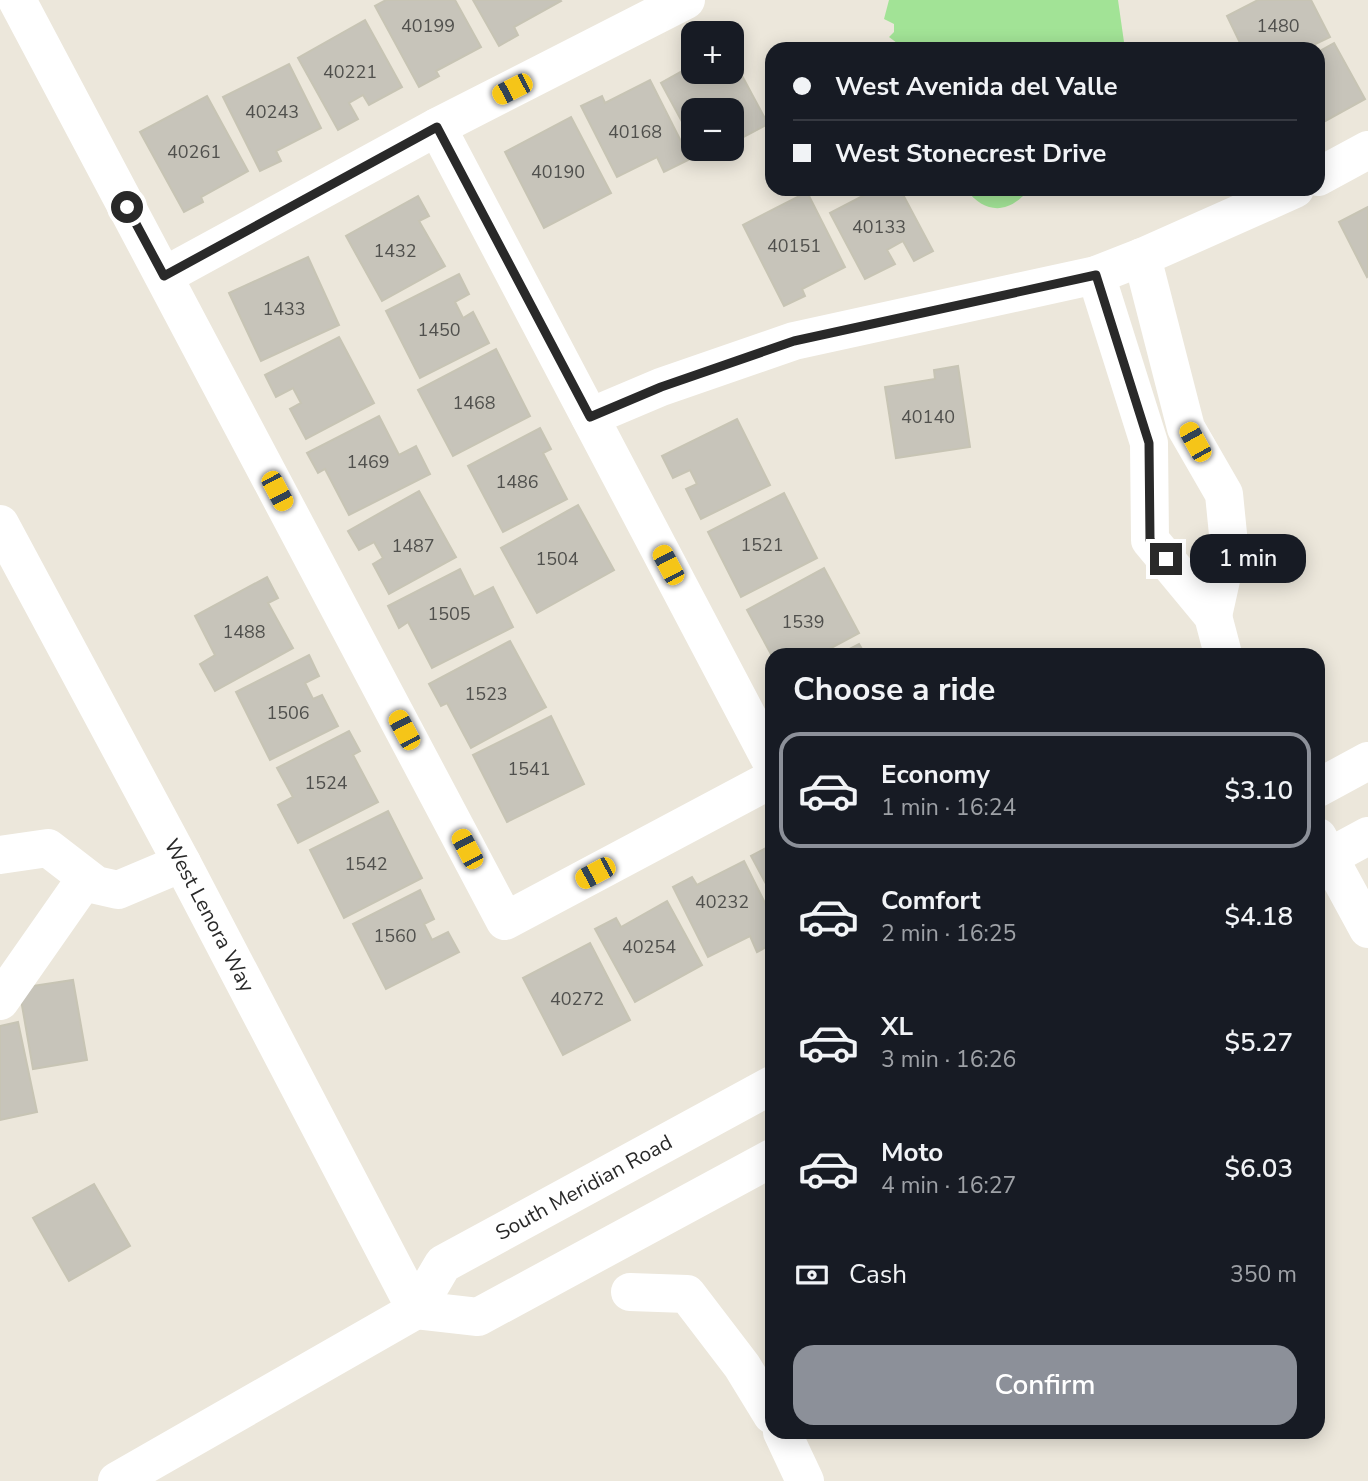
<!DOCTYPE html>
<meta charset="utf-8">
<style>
body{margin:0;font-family:"Nunito Sans",sans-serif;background:#20242c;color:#f1f3f6;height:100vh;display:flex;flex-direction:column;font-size:26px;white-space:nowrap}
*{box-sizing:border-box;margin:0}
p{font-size:23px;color:#9ea1a6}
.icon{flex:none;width:38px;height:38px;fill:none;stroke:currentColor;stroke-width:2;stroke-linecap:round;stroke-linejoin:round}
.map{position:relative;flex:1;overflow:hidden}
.panel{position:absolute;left:765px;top:648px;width:560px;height:791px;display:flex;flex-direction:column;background:#171b24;border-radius:21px;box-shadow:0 4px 18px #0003}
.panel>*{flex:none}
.banner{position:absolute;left:765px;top:42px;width:560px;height:154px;border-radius:21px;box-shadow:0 4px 18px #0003;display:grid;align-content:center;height:154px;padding:0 28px;background:#171b24}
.buttons{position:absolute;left:681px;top:21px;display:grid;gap:14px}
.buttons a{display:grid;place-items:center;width:63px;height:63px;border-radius:14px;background:#171b24;box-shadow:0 4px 18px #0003;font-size:35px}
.end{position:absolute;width:32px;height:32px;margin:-16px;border:9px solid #292929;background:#fff;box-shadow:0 0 0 4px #fff}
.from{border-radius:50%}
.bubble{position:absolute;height:49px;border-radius:21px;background:#171b24;box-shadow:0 4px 18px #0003;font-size:23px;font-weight:600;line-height:49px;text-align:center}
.car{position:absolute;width:21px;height:42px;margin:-21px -10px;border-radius:9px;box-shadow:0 0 5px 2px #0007;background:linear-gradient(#f5c518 24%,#345 0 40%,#f5c518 0 76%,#345 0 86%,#f5c518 0)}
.banner b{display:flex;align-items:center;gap:24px;height:66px;font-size:26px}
.banner b+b{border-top:2px solid #363941}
.banner i{width:18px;height:18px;background:#f1f3f6}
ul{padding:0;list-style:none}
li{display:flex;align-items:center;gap:21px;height:116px;margin:0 14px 10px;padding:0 14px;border:4px solid transparent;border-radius:21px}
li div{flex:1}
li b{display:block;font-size:26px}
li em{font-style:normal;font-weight:600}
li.active{border-color:#8c9099}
li>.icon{width:63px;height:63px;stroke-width:1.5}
h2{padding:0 28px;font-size:32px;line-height:84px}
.pay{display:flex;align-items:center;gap:18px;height:77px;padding:0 28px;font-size:26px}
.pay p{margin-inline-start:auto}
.action{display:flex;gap:14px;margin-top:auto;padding:14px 28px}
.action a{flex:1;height:80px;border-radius:21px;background:#8c9099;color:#fff;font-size:28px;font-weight:600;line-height:80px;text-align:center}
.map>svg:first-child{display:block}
.green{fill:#a2e396}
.building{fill:#c7c4ba;stroke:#c7c4b4;stroke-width:2}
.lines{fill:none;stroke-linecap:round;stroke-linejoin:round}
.minor{stroke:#fff;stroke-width:38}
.route{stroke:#292929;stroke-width:9}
.labels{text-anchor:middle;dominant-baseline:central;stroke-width:6;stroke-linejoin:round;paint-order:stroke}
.number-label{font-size:18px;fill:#50504d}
.street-label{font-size:21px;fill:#292929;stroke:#fff}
</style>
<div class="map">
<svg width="1368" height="1481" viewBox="0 0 1368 1481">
<rect width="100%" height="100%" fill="#ece7db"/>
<!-- green -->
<g class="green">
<polygon points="889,0 1118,0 1125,49 905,49 889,37 894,32 894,24 884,19"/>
<path d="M966,189H1029C1010,214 985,215 966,189Z"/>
</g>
<!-- building -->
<g class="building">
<polygon points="386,0 455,0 481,47 436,71 439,76 419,87 375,6"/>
<polygon points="473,0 560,0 561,1 514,27 518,35 499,46"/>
<polygon points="1258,0 1311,0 1330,37 1305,49 1243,49 1227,16"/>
<polygon points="365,20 402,87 369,105 363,95 349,103 358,119 338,130 298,58"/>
<polygon points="1334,43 1365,99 1318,125 1318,52"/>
<polygon points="732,57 768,124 732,143 732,110 693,110 693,142 661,83 693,65 693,72 732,72"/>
<polygon points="289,64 321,128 276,151 281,161 260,171 223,97"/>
<polygon points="650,80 690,159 664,172 657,157 617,177 581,106 602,96 605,103"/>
<polygon points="207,96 248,171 201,197 203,202 184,212 140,132"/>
<polygon points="571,117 611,193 544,228 505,152"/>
<polygon points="697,149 722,149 702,159"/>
<polygon points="876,189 900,189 933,251 914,261 903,241 887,250 895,264 865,279 830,213"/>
<polygon points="807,192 845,267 802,289 805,296 784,306 743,225"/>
<polygon points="418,196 429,216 419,221 445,266 382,301 346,236"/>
<polygon points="1368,207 1368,276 1367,277 1339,222"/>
<polygon points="308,257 339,325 261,361 229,293"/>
<polygon points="459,274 469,294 455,302 463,318 473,312 489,343 420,378 386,311"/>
<polygon points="339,337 374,403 306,439 290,409 301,403 293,388 276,397 265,375"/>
<polygon points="496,349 530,416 453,456 418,390"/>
<polygon points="958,366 970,447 896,458 885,387 935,379 934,370"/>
<polygon points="379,416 399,455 416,446 430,474 349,515 325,469 318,473 307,453"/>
<polygon points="737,419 770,485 701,519 686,489 697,484 690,470 673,478 662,456"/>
<polygon points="540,428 551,449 543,453 567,499 503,532 468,466"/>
<polygon points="419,491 456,557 389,594 373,564 383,558 374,542 359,550 348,531"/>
<polygon points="784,493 817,558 741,597 708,532"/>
<polygon points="578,505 614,570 537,613 501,548"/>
<polygon points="824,568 859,633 820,654 772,656 747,610"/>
<polygon points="460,569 474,597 493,587 513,627 432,668 408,622 399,628 388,606"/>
<polygon points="267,577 278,598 268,603 293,648 215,691 200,664 215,655 195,616"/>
<polygon points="510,641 546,707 471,748 447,703 441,706 429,684"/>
<polygon points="859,644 865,654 840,654"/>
<polygon points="309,655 319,676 305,683 313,699 322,695 338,726 270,760 236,692"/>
<polygon points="551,716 584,784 507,822 473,755"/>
<polygon points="349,731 360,751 353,755 378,802 298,843 278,805 293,797 277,768"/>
<polygon points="388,811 422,878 344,918 310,850"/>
<polygon points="772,845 772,895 751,856"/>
<polygon points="744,861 772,917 772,944 757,952 750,936 708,957 673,887 692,877 697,885"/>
<polygon points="420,890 434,919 424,924 432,940 448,932 459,952 386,989 353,924"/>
<polygon points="667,901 702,965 635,1002 595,929 616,918 621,927"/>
<polygon points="590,943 630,1020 563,1055 523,978"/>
<polygon points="73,980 87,1060 33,1069 19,988"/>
<polygon points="18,1022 37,1112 0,1120 0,1026"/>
<polygon points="94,1184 130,1246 69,1281 33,1218"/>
</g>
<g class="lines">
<!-- minor -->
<g class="minor">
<polyline points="17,0 505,921 772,779"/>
<polyline points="437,127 772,763"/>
<polyline points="1318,177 1368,150"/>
<polyline points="1142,257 1186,428 1224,494 1229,544 1213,616"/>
<polyline points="1096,275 1149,443 1150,540 1213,616 1223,654"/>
<polyline points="164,276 437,127 686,0"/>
<polyline points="590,417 661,387 794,341 1096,275 1142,257 1295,189"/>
<path id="s1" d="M0,524L182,863L416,1310"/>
<polyline points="1318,788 1368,761"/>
<polyline points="1318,837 1368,929"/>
<polyline points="0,855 48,848 96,885 118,890 182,863"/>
<polyline points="1318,863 1368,836"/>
<polyline points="0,1001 86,878"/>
<polyline points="630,1292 687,1294 742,1366 772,1415"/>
<polyline points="416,1310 478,1317 772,1158"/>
<polyline points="782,1432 805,1481"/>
<path id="s2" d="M117,1481L416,1310L443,1264L772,1085"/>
</g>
</g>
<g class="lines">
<!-- route -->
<polyline class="route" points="127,207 164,276 437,127 590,417 661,387 794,341 1096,275 1149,443 1150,540 1166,559"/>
</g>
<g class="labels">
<!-- number labels -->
<g class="number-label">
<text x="428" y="26">40199</text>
<text x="1278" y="26">1480</text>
<text x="350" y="72">40221</text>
<text x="272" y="112">40243</text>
<text x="635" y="132">40168</text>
<text x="194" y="152">40261</text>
<text x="558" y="172">40190</text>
<text x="879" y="227">40133</text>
<text x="794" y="246">40151</text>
<text x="395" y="251">1432</text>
<text x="284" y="309">1433</text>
<text x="439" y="330">1450</text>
<text x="474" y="403">1468</text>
<text x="928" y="417">40140</text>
<text x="368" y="462">1469</text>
<text x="517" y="482">1486</text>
<text x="762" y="545">1521</text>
<text x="413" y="546">1487</text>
<text x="557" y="559">1504</text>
<text x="449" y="614">1505</text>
<text x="803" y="622">1539</text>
<text x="244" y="632">1488</text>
<text x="486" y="694">1523</text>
<text x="288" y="713">1506</text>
<text x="529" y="769">1541</text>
<text x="326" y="783">1524</text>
<text x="366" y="864">1542</text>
<text x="722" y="902">40232</text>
<text x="395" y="936">1560</text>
<text x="649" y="947">40254</text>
<text x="577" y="999">40272</text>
</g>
<!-- street labels -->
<g class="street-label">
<text stroke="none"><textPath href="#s1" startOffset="444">West Lenora Way</textPath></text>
<text stroke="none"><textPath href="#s2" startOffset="558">South Meridian Road</textPath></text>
</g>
</g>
</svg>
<div class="buttons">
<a>+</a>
<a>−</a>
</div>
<i class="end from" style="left:127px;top:207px"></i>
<i class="end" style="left:1166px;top:559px"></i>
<div class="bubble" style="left:1190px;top:534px;width:116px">1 min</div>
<i class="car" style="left:512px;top:89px;rotate:243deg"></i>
<i class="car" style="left:1195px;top:442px;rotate:331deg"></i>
<i class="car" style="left:277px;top:491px;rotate:152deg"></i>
<i class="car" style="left:668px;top:565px;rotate:332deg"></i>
<i class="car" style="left:404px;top:730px;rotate:332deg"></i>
<i class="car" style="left:467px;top:849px;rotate:332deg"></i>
<i class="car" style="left:595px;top:873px;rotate:242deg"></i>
<div class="banner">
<b><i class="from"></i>West Avenida del Valle</b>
<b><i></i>West Stonecrest Drive</b>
</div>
<section class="panel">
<h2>Choose a ride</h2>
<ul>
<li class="active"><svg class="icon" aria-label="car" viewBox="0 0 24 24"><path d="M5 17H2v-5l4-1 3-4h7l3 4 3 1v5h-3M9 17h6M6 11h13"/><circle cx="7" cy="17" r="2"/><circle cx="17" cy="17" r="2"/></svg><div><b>Economy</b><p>1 min · 16:24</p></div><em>$3.10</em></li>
<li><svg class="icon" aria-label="car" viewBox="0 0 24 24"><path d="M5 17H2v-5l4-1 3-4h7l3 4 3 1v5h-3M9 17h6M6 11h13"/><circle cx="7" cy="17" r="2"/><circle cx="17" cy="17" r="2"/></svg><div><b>Comfort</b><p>2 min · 16:25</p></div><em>$4.18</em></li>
<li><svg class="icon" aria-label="car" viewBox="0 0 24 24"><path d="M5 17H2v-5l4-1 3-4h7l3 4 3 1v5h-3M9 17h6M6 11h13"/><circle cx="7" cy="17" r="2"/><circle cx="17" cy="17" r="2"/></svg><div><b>XL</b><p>3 min · 16:26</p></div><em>$5.27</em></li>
<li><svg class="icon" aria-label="car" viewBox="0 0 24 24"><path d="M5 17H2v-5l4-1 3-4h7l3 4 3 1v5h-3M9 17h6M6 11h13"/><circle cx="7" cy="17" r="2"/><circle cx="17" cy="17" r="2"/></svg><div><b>Moto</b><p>4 min · 16:27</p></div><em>$6.03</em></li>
</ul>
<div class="pay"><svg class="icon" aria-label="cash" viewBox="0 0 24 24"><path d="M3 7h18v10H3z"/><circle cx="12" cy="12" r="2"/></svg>Cash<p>350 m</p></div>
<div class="action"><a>Confirm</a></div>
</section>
</div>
